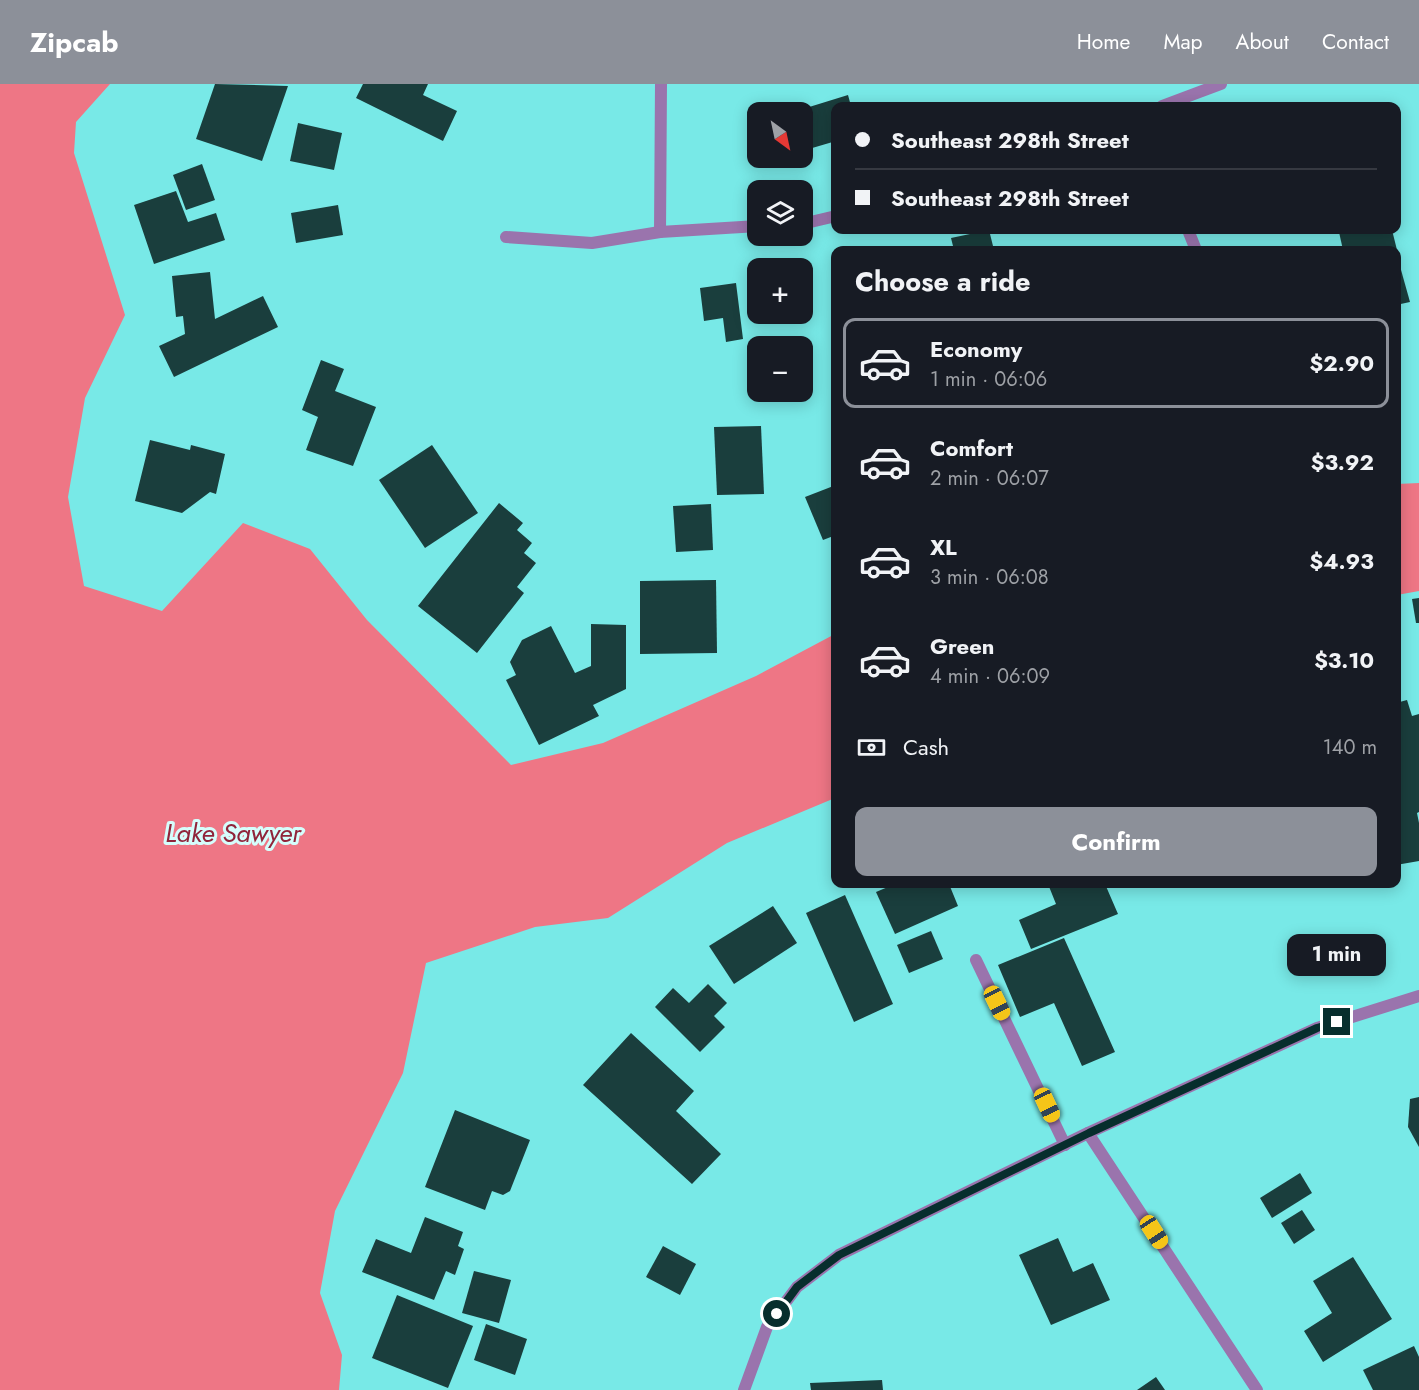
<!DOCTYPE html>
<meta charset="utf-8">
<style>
body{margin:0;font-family:Jost,sans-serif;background:#242831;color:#f1f3f6;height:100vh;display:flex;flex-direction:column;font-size:22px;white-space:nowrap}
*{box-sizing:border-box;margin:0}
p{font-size:20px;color:#9ea1a6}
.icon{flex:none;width:33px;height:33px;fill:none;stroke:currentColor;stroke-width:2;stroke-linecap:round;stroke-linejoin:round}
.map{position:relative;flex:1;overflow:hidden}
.panel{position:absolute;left:831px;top:162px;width:570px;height:642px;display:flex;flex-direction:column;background:#171b24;border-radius:12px;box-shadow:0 3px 15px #0003}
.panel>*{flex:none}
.banner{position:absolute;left:831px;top:18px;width:570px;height:132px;border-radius:12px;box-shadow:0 3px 15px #0003;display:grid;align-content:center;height:132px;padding:0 24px;background:#171b24}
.needle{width:39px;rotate:147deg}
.tools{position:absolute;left:747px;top:18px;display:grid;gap:12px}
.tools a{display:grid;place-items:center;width:66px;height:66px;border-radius:12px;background:#171b24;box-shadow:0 3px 15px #0003;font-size:30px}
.end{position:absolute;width:27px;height:27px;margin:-14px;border:8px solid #072e2d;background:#fff;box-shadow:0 0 0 3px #fff}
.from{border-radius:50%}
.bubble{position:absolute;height:42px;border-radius:12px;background:#171b24;box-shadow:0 3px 15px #0003;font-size:20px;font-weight:700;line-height:42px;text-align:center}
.car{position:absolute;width:18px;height:36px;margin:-18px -9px;border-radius:8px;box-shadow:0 0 4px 2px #0007;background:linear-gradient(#f5c518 24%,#345 0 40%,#f5c518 0 76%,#345 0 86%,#f5c518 0)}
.banner b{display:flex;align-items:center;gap:21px;height:57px;font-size:22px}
.banner b+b{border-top:2px solid #363941}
.banner i{width:15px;height:15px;background:#f1f3f6}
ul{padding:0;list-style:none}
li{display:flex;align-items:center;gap:18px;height:90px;margin:0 12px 9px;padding:0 12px;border:3px solid transparent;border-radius:12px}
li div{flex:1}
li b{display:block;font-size:22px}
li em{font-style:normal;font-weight:700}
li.active{border-color:#8c9099}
li>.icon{width:54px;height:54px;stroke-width:1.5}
h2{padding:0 24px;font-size:27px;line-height:72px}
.pay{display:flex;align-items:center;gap:15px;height:66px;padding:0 24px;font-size:22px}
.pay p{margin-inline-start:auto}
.button{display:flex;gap:12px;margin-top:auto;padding:12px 24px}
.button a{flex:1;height:69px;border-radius:12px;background:#8c9099;color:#fff;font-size:24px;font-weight:700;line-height:69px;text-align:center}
header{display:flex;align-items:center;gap:36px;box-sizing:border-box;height:84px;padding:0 30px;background:#8c9099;color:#fff}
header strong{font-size:28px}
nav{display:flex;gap:33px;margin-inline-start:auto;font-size:21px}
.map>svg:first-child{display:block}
.water{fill:#ee7685}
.building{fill:#1a3e3d}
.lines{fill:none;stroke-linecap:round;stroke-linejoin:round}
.lane{stroke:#9a74ad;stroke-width:12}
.street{stroke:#9a74ad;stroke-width:12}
.route{stroke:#072e2d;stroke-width:8}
.labels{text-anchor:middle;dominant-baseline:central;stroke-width:6;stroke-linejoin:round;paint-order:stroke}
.water-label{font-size:26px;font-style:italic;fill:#90243a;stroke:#d5fefc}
</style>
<header>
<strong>Zipcab</strong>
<nav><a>Home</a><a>Map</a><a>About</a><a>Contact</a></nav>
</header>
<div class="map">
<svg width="1419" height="1306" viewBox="0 0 1419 1306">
<rect width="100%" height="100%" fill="#78e9e7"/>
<!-- water -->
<g class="water">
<polygon points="0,0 110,0 76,38 74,69 125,231 85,314 68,413 84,502 162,527 243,439 310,465 367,536 511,681 603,659 756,592 835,550 835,714 727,759 608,834 535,843 426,879 403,989 335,1127 320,1209 342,1271 339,1306 0,1306"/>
<polygon points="1419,399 1419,507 1397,511 1397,400"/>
</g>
<!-- building -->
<g class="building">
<polygon points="215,0 288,2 262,77 196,55"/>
<polygon points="363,0 428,0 423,11 457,27 443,57 356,14"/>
<polygon points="848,11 851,22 836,22 836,57 802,67 802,28 793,28"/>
<polygon points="298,39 342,49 334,86 290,77"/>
<polygon points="202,80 215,116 186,126 173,91"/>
<polygon points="176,107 188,138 216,129 225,156 154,180 134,121"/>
<polygon points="338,121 343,151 296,159 291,129"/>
<polygon points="989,146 994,166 954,166 951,154"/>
<polygon points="1353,146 1392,146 1397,166 1343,166 1339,148"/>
<polygon points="1396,168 1410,218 1396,221"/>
<polygon points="210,188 215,235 263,212 278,243 174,293 159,262 185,250 183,232 176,233 172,192"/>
<polygon points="736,199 743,255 726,258 723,234 704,237 700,204"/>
<polygon points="321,276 344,285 335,307 376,323 353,382 306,366 318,333 302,326"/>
<polygon points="761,342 764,410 717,411 714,343"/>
<polygon points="150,356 190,366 191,361 225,370 216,410 210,408 182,429 135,417"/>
<polygon points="432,361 478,429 425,464 379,396"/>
<polygon points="836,401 836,451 823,456 805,413"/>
<polygon points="499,419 523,439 517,446 532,459 524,469 536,479 517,503 524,509 477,569 418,522"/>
<polygon points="711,420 713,466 676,468 673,422"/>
<polygon points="716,496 717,569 640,570 640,497"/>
<polygon points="1419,514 1419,539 1416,539 1412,515"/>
<polygon points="591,540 626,541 626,605 593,621 599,632 539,661 506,596 516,591 510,578 522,556 551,542 575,589 591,582"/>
<polygon points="1407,616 1412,632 1419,630 1419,728 1417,729 1419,739 1419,777 1396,781 1396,619"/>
<polygon points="895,800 949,800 958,822 895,850 876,808"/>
<polygon points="1048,800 1105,800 1118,830 1031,865 1019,836 1056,820"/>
<polygon points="845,811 893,920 854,938 806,829"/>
<polygon points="773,822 797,859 734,900 709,862"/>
<polygon points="931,847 943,875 909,889 897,861"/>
<polygon points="1064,854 1115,968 1082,982 1054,919 1020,933 998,881"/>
<polygon points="708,900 727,919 714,932 725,943 700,968 655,923 673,904 689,919"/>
<polygon points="631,949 694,1007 676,1027 721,1070 692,1100 583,1001"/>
<polygon points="1419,1013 1419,1063 1408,1043 1410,1015"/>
<polygon points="455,1026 530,1056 510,1107 503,1111 492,1107 485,1126 425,1103"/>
<polygon points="1300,1089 1312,1109 1272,1134 1260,1114"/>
<polygon points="1302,1126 1315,1146 1294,1160 1281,1139"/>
<polygon points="425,1133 463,1148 458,1162 464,1165 455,1191 446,1187 434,1216 362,1188 376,1155 411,1169"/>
<polygon points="1058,1154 1073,1188 1093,1179 1110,1216 1051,1241 1019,1171"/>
<polygon points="663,1162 696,1180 680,1211 646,1193"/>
<polygon points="1353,1173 1392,1235 1323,1278 1304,1247 1332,1229 1313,1197"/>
<polygon points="474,1187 511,1196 499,1239 462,1229"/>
<polygon points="397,1211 473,1242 448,1304 372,1274"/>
<polygon points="486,1240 527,1255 515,1291 474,1276"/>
<polygon points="1414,1262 1419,1273 1419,1306 1373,1306 1363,1286"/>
<polygon points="1156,1293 1165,1306 1137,1306"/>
<polygon points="882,1296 883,1306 811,1306 810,1299"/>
</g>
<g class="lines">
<!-- lane -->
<g class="lane">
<polyline points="1188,146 1196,166"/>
<polyline points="976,876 1065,1061"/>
</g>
<!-- street -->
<g class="street">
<polyline points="1162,22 1221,0"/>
<polyline points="802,140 836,132"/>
<polyline points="660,148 661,0"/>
<polyline points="506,153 592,159 660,148 758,142"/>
<polyline points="1088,1049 1257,1306"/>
<polyline points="744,1306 767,1243 797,1203 839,1171 1088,1049 1317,944 1419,912"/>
</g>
</g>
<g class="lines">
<!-- route -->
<polyline class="route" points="777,1230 797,1203 839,1171 1089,1049 1317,944 1337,938"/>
</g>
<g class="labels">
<!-- water labels -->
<g class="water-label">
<text x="233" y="749">Lake Sawyer</text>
</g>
</g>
</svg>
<div class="tools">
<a><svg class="needle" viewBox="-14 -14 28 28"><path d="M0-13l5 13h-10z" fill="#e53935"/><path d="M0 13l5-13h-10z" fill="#9ea1a6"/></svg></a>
<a><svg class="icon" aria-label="layers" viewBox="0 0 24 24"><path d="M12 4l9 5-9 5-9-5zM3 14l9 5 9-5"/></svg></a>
<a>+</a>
<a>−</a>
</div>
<i class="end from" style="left:777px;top:1230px"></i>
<i class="end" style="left:1337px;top:938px"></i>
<div class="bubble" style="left:1287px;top:850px;width:99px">1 min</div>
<i class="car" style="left:997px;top:919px;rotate:154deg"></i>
<i class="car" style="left:1047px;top:1021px;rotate:155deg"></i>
<i class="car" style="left:1154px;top:1148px;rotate:147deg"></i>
<div class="banner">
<b><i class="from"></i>Southeast 298th Street</b>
<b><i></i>Southeast 298th Street</b>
</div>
<section class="panel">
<h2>Choose a ride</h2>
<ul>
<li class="active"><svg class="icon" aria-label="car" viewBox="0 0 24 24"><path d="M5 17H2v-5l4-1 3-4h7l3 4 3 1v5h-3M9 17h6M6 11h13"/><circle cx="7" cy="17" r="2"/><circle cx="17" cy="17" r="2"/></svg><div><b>Economy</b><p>1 min · 06:06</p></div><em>$2.90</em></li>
<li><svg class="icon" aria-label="car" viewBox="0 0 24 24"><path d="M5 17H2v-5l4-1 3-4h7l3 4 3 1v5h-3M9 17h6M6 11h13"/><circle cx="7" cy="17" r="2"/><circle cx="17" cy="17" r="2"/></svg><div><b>Comfort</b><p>2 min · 06:07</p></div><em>$3.92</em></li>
<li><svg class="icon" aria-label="car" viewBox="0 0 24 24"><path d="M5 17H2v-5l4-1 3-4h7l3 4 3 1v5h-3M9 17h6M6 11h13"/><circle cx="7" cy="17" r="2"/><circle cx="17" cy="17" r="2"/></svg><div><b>XL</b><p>3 min · 06:08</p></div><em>$4.93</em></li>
<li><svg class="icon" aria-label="car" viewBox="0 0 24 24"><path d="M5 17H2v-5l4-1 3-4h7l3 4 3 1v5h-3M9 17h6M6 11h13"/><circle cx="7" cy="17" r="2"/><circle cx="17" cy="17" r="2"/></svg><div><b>Green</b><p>4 min · 06:09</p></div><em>$3.10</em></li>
</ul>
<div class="pay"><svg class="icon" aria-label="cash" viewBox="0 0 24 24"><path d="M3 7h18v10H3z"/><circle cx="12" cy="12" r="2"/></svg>Cash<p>140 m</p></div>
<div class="button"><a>Confirm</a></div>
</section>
</div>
